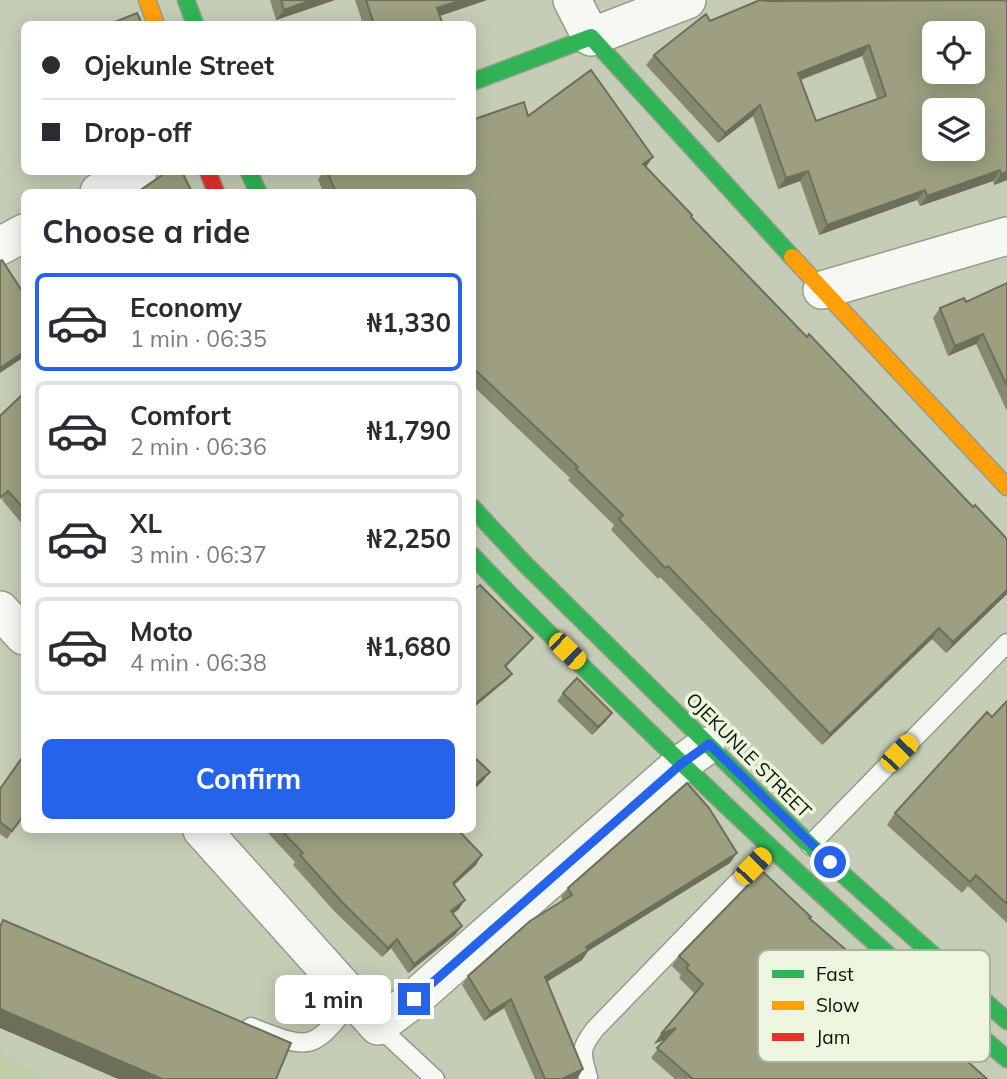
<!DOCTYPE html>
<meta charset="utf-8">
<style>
body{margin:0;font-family:Mulish,sans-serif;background:#f7f7f7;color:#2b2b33;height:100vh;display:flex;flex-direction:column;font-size:26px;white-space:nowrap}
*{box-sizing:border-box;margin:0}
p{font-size:23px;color:#7c7c81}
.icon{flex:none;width:38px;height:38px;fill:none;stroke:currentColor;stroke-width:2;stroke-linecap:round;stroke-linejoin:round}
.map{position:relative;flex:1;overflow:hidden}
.side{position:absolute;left:21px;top:189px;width:455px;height:644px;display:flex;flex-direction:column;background:#fff;border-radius:10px;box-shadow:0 4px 18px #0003}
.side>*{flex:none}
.guide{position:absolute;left:21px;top:21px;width:455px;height:154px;border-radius:10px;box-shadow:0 4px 18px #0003;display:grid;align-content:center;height:154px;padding:0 21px;background:#fff}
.controls{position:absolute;left:922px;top:21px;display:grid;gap:14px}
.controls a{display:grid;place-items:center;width:63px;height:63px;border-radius:10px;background:#fff;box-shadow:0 4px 18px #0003;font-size:35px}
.end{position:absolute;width:32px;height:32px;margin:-16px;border:9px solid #2563eb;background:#fff;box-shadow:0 0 0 4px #fff}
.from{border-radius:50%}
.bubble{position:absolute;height:49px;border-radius:10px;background:#fff;box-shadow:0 4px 18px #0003;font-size:23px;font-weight:700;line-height:49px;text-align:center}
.car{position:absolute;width:21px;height:42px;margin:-21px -10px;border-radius:9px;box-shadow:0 0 5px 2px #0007;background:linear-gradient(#f5c518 24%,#345 0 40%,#f5c518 0 76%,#345 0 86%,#f5c518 0)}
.guide b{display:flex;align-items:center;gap:24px;height:66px;font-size:26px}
.guide b+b{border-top:2px solid #e1e1e2}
.guide i{width:18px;height:18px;background:#2b2b33}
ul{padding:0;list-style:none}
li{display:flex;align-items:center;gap:21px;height:98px;margin:0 14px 10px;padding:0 7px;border:4px solid #e1e1e2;border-radius:10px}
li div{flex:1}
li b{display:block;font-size:26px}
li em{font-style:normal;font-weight:700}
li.current{border-color:#2563eb}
li>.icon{width:63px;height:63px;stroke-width:1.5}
h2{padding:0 21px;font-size:32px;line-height:84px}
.cta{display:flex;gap:14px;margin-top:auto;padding:14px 21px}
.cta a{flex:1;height:80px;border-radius:10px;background:#2563eb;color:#fff;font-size:28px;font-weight:700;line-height:80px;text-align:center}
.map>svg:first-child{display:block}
.built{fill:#c0cda8}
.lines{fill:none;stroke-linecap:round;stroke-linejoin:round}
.lane-casing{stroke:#969c8a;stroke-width:21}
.street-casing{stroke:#969c8a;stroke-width:40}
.fast-casing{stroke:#969c8a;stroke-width:19}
.slow-casing{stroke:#969c8a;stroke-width:19}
.jam-casing{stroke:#969c8a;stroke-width:19}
.lane{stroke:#f6f8f4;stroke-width:18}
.street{stroke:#f6f8f4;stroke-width:37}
.fast{stroke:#30b455;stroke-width:16}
.slow{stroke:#ff9f0a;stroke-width:16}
.jam{stroke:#e5322d;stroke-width:16}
.wall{fill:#87896e;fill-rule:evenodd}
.shaded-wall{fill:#6e6f5a}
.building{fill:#9d9f80;stroke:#6e6f5a;stroke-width:2;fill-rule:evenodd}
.route{stroke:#2563eb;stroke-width:9}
.labels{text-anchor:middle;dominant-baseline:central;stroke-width:7;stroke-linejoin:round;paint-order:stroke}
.street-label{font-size:19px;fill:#0d1204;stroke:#edf5df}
.key{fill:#edf5df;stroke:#aab19d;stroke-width:2}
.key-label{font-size:19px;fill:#0d1204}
</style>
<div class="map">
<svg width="1007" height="1079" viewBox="0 0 1007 1079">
<rect width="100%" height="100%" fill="#c5cdb7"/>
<!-- built -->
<polygon class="built" points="0,1052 47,1079 0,1079"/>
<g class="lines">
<!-- lane casing -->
<g class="lane-casing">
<g id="lane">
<polyline points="810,845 1007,643"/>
<polyline points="378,1026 435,1079"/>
<path d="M251,1027C313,1052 314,1050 354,997"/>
<path d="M588,1077C581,1053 579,1050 595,1029L770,849"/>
</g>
</g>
<!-- street casing -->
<g class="street-casing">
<g id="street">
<polyline points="572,0 591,37 687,0"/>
<polyline points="99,192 138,172"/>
<polyline points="0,246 24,233"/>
<polyline points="822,290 1007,236"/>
<polyline points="0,610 24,636"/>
<polyline points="202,830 378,1026 414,999 681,764 706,746"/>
</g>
</g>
<!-- fast casing -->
<g class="fast-casing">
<g id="fast">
<polyline points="186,0 195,24"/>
<polyline points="472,82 591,37 792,257"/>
<polyline points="249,172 258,192"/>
<polyline points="472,507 523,562 810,845 1007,1021"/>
<path d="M472,555C520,606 571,655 622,705C746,827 874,945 1007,1059"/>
</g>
</g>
<!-- slow casing -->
<g class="slow-casing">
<g id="slow">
<polyline points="147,0 156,24"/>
<polyline points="792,257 1007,487"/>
</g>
</g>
<!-- jam casing -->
<g class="jam-casing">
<polyline id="jam" points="208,172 216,192"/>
</g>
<!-- lane -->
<use href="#lane" class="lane"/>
<!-- street -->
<use href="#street" class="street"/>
<!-- fast -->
<use href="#fast" class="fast"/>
<!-- slow -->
<use href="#slow" class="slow"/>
<!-- jam -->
<use href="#jam" class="jam"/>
</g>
<!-- wall -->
<g class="wall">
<polygon points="270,0 335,0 276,20"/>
<polygon points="355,0 487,0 440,16 440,24 363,24"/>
<path d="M1007,0V180L994,185L993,181L920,206L917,200L819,235L800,181L778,189L753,116L718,143L646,65L654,55L710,21L768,1ZM862,56L877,99L816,121L801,80Z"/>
<polygon points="528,116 653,157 646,167 691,217 1007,594 946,653 932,639 822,745 660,577 658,579 611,530 614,525 568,480 570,478 472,385 472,192 323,192 318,179 323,172 472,172"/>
<polygon points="1007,283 1007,411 976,344 948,356 933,318 940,308 966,302"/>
<polygon points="24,393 24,526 2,500"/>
<polygon points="563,693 607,720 592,735 557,701"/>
<polygon points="1007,701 1007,923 968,886 962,893 887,825 895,813"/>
<polygon points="0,789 24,815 7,839 0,834"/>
<polygon points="265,830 458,830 476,865 454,885 459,909 453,914 462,926 455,935 408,973 391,948 382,957 335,912 293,865 295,862"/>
<polygon points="730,863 588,951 582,960 547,982 577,1079 535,1079 504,1008 484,1021 462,985 468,976 563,901 561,897 568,888"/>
<polygon points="809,918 916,1020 987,1079 675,1079 651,1058 665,1039 654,1044 695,994 679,978 681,975 672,966 679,956"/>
</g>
<!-- shaded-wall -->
<g class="shaded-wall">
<polygon points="312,0 335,0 276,20 284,10"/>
<polygon points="462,0 487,0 430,19 437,8"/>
<polygon points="869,45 862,56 791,83 798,73"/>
<polygon points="760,105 753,116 718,143 725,133"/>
<polygon points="653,157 645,168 643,164"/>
<polygon points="1000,170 993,181 920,206 927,196"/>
<polygon points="808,171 800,181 778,189 786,178"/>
<polygon points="1007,172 1007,180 994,185 1001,174"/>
<polygon points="925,190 917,200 819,235 827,225"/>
<polygon points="983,334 976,344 948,356 955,346"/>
<polygon points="24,352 24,357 0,373 0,368"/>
<polygon points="1007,590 1007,594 946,653 953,642"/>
<polygon points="939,628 932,639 822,745 830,734"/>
<polygon points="533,638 528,644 501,672 505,666"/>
<polygon points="512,674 508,679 472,709 475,704"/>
<polygon points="612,713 607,720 592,735 598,727"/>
<polygon points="490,772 483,781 472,791 472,787"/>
<polygon points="737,853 730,863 588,951 582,960 538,987 545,977 586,947"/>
<polygon points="482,855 476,865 446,892 453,883"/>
<polygon points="465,900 459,909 444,920 451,911"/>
<polygon points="462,926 455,935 408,973 414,964"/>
<polygon points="397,939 391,948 382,957 388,948"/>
<polygon points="511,999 504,1008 484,1021 490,1012"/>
<polygon points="0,1009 162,1079 118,1079 0,1028"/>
<polygon points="676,1028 669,1038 654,1044 661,1034"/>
<polygon points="583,1069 577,1079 562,1079"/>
</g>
<!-- building -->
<g class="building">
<polygon points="281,0 312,0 284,10"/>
<polygon points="366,0 462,0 437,8 442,22 435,24 374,24"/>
<path d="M760,0L768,1L1007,0V172L1001,174L1000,170L927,196L925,190L827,225L808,171L786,178L760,105L725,133L654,55L706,14L710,21ZM934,33H973V72H934ZM869,45L886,96L816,121L798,73ZM934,110H973V149H934Z"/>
<polygon points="137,13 142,24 110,24"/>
<polygon points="591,70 653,157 643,164 692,215 691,217 807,337 809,334 973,507 975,505 1007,539 1007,590 953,642 939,628 830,734 668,566 665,568 619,519 623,515 576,469 578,467 472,367 472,192 336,192 327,172 472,172 472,120 524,102 528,116"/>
<polygon points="162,172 182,172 192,192 143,192 142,189 161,176"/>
<polygon points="2,260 24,294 24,352 0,368 0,261"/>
<polygon points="1007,283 1007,386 983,334 955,346 940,308 964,298 966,302"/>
<polygon points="24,393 24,509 8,491 0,498 0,416"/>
<polygon points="480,585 533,638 505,666 512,674 475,704 472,701 472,591"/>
<polygon points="577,678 612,713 598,727 563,693"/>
<polygon points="1007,701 1007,904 976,875 970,882 895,813 987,712 992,717"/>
<polygon points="24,755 24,815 12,831 0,822 0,789"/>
<polygon points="472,755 490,772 472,787"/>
<polygon points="687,783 709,808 737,853 586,947 588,950 545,977 583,1069 562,1079 545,1079 511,999 490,1012 468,976 530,921 572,895 568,888"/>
<polygon points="281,830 458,830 482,855 453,883 465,900 451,911 462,926 414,964 397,939 388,948 342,902 300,855 303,853"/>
<polygon points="762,871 811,917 809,918 853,956 851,959 916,1020 918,1017 987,1079 693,1079 657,1048 676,1028 661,1034 703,984 686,968 689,965 679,956"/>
<polygon points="3,920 291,1043 276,1079 162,1079 0,1009 0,927"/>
</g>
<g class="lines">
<!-- route -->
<polyline class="route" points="414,999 681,764 709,744 830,862"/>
</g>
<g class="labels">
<!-- street labels -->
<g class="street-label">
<text transform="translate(749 755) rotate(45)">OJEKUNLE STREET</text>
</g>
</g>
<!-- legend -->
<rect x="758" y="950" width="232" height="112" rx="10" class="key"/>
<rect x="772" y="970" width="32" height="8" fill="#30b455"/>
<rect x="772" y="1001" width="32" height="9" fill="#ff9f0a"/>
<rect x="772" y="1033" width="32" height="8" fill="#e5322d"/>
<g class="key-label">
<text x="816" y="981">Fast</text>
<text x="816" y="1012">Slow</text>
<text x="816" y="1044">Jam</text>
</g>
</svg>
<div class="controls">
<a><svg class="icon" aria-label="locate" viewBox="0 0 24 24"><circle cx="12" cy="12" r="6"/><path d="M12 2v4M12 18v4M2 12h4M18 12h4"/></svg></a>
<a><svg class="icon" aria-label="layers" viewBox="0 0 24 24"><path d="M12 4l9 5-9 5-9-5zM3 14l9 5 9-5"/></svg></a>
</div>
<i class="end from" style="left:830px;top:862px"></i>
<i class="end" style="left:414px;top:999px"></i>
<div class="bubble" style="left:275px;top:975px;width:116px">1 min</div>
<i class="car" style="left:567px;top:651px;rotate:134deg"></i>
<i class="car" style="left:899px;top:753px;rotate:44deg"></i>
<i class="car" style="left:753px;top:866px;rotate:44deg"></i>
<div class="guide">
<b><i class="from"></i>Ojekunle Street</b>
<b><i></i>Drop-off</b>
</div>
<section class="side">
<h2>Choose a ride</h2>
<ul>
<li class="current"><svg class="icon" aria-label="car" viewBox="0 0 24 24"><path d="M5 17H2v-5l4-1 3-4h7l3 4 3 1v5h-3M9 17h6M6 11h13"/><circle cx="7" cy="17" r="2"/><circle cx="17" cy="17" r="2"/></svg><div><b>Economy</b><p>1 min · 06:35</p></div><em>₦1,330</em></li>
<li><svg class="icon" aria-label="car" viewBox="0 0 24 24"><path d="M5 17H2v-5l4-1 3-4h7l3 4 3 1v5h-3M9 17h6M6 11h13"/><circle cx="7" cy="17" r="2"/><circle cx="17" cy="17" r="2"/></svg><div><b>Comfort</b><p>2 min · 06:36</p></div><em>₦1,790</em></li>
<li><svg class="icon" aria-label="car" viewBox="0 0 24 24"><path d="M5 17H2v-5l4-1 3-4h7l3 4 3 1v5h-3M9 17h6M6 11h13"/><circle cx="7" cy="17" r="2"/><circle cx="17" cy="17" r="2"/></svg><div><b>XL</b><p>3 min · 06:37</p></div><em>₦2,250</em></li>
<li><svg class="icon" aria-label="car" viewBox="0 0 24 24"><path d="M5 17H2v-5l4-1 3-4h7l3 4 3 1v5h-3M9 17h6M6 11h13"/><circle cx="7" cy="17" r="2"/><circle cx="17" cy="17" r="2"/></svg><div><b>Moto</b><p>4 min · 06:38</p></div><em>₦1,680</em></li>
</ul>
<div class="cta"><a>Confirm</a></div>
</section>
</div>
